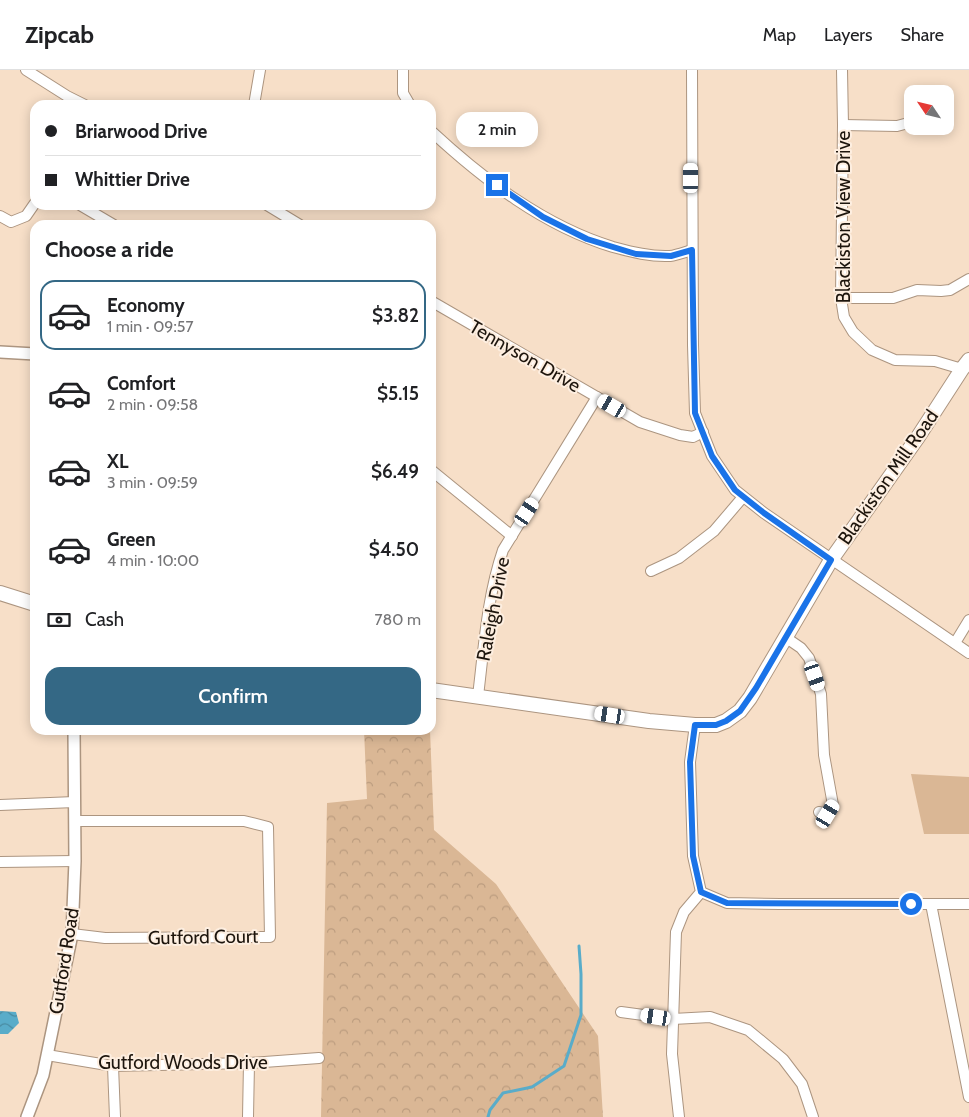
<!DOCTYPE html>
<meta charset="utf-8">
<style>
body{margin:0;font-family:Cabin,sans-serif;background:#f2f2f2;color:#202124;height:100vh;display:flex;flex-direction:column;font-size:19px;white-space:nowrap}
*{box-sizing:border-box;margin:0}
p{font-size:16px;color:#757577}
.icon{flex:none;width:28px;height:28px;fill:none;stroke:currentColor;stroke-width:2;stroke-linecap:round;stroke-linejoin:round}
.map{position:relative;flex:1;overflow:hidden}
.details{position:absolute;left:30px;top:150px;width:406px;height:515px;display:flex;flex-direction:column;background:#fff;border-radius:15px;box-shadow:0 2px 12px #0003}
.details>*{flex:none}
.hud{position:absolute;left:30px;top:30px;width:406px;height:110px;border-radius:15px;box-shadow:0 2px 12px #0003;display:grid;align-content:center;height:110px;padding:0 15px;background:#fff}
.needle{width:32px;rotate:305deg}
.fabs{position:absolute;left:904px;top:15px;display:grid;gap:10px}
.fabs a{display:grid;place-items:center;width:50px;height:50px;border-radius:10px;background:#fff;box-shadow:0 2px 12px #0003;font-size:25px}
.end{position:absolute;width:22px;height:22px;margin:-11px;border:6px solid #1a73e8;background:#fff;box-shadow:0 0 0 2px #fff}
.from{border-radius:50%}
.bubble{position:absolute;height:35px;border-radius:15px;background:#fff;box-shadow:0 2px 12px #0003;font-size:16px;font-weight:600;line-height:35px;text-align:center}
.car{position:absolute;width:15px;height:30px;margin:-15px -8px;border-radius:6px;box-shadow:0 0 4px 1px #0007;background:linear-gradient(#fff 24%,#345 0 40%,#fff 0 76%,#345 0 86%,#fff 0)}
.hud b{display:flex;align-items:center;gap:18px;height:48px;font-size:19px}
.hud b+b{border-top:1px solid #e0e0e0}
.hud i{width:12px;height:12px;background:#202124}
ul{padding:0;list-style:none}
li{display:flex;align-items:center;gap:15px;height:70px;margin:0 10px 8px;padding:0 5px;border:2px solid transparent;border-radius:15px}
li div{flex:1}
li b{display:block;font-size:19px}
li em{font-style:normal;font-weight:600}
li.on{border-color:#346885}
li>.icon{width:45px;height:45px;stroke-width:1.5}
h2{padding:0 15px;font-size:22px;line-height:60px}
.pay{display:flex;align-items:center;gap:12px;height:55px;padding:0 15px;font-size:19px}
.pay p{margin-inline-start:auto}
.action{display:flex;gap:10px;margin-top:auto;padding:10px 15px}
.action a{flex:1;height:58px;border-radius:15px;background:#346885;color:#fff;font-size:20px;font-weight:600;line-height:58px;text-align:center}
header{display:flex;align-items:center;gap:30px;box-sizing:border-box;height:70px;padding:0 25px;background:#fff;border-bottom:1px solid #e0e0e0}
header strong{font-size:24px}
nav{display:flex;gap:28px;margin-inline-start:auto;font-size:18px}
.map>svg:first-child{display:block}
.forest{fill:url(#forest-crowns)}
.green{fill:#dab795}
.water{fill:url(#water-waves)}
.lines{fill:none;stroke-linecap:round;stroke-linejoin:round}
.stream{stroke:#59acc9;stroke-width:3}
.minor-casing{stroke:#ac9580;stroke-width:12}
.tertiary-casing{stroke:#ac9580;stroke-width:14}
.secondary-casing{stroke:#ac9580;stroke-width:16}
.minor{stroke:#fff;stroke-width:10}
.tertiary{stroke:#fff;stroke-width:11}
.secondary{stroke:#fff;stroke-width:14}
.route{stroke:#1a73e8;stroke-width:6}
.labels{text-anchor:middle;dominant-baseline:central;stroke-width:4;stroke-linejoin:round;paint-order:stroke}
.street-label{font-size:19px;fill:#1d150d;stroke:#fdeee0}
</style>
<header>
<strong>Zipcab</strong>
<nav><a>Map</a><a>Layers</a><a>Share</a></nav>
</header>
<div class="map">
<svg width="969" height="1047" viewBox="0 0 969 1047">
<defs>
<pattern id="forest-crowns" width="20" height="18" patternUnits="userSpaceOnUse" patternTransform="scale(1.25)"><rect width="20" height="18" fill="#dab795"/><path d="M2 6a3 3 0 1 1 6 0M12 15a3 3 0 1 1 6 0" fill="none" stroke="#bb9c7f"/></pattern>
<pattern id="water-waves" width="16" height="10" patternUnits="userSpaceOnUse" patternTransform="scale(1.25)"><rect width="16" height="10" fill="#59acc9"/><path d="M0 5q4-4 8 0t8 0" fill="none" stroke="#498ba2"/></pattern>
</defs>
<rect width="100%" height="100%" fill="#f7dfc8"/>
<!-- forest -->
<polygon class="forest" points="364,660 430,660 434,760 496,814 598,966 603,1047 321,1047 327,733 367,729"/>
<!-- green -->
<polygon class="green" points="911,704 969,707 969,764 924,764"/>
<!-- water -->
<polygon class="water" points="0,941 16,942 19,953 8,964 0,964"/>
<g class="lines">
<!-- stream -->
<polyline class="stream" points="488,1047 490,1040 503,1023 532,1017 564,996 581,945 581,904 579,876"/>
<!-- minor casing -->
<g class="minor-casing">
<g id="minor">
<polyline points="26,0 67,26 85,35"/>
<polyline points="403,0 403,23 410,35"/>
<polyline points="692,0 693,275 695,343 712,386 735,420 764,443 969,583"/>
<polyline points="842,0 843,55 841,228 844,247 853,262 872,280 895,290 935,291 962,299"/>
<polyline points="254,35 260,0"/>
<polyline points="843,55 897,56 912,52"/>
<path d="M431,61C484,110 544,156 613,177C632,182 651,187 670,186C677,185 685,182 692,180"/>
<polyline points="80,135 114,155"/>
<polyline points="267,135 300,155"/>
<polyline points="0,146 11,152 26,146 35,133"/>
<polyline points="841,228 893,228 917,220 941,221 950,220 969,209"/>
<polyline points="431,231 640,352 680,365 693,367 703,362"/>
<polyline points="431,400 512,466"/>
<polyline points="651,501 679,488 714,461 743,427"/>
<polyline points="785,567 801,578 809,588 821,624 824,685 833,735 828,744 819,742"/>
<polyline points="955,573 969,550"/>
<path d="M478,626C484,577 487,527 503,480L597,327"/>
<polyline points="0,735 75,732"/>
<polyline points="0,792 75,791"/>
<polyline points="701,822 727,833 780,834 969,834"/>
<polyline points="931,834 969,1027"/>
<polyline points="72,864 105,868 270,867 268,757 244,751 75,751"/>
<polyline points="621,942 673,949 710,947 748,960 783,989 802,1014 813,1047"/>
<polyline points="47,985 113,996 249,993 319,988"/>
<polyline points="113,996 115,1047"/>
<polyline points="248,1047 249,993"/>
<polyline points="679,1047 672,984 676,862 684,842 701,822 693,786 690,692 695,655"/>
</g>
</g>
<!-- tertiary casing -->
<g class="tertiary-casing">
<g id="tertiary">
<polyline points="0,282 35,284"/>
<polyline points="27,1047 43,1005 72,864 75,791 74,660"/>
</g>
</g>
<!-- secondary casing -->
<g class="secondary-casing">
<g id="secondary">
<polyline points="0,523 35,534"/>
<polyline points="431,620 649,651 695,655 716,655 726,651 740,641 750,628 831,490 918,367 962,299 969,290"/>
</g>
</g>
<!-- minor -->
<use href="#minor" class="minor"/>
<!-- tertiary -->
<use href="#tertiary" class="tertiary"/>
<!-- secondary -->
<use href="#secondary" class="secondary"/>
</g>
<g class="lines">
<!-- route -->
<polyline class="route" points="497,115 543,147 587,169 636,184 671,186 692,180 695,343 712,386 735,420 764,443 831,490 756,618 740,641 726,651 716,655 695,655 690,692 693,786 701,822 727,833 911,834"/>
</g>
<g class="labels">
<!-- street labels -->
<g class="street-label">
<text transform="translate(843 147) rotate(-90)">Blackiston View Drive</text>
<text transform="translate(525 286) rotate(30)">Tennyson Drive</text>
<text transform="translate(888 407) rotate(-55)">Blackiston Mill Road</text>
<text transform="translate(493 539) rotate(-79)">Raleigh Drive</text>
<text transform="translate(203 867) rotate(-1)">Gutford Court</text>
<text transform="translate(64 891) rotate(-81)">Gutford Road</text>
<text x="183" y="992">Gutford Woods Drive</text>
</g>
</g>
</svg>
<div class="fabs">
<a><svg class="needle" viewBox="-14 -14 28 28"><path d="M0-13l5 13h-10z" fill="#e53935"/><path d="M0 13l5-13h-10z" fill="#757577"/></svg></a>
</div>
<i class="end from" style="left:911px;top:834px"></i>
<i class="end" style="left:497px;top:115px"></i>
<div class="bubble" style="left:456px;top:42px;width:82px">2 min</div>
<i class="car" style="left:691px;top:108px;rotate:0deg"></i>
<i class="car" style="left:612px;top:336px;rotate:300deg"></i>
<i class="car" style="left:527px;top:442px;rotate:33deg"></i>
<i class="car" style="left:815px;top:606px;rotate:161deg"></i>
<i class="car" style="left:610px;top:645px;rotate:279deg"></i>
<i class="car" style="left:828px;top:744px;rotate:31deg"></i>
<i class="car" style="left:656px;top:947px;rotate:279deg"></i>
<div class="hud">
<b><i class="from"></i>Briarwood Drive</b>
<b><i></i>Whittier Drive</b>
</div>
<section class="details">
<h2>Choose a ride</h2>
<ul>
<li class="on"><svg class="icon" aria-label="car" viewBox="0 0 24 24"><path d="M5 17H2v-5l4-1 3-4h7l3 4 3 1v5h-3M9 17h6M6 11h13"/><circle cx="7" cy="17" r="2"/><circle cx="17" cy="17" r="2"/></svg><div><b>Economy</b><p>1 min · 09:57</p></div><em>$3.82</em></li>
<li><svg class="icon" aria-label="car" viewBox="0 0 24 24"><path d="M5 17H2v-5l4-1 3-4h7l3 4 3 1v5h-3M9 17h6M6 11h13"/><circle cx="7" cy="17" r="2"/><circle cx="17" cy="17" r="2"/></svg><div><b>Comfort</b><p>2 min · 09:58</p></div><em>$5.15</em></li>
<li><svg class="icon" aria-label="car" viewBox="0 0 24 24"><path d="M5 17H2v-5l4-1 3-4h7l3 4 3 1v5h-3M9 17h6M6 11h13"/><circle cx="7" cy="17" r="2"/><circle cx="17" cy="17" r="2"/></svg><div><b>XL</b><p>3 min · 09:59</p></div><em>$6.49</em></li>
<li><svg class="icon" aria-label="car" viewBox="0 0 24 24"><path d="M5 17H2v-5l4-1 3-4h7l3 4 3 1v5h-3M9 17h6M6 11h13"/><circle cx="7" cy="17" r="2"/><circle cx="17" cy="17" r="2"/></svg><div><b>Green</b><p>4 min · 10:00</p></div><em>$4.50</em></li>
</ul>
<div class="pay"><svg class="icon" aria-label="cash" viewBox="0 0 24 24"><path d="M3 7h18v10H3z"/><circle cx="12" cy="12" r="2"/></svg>Cash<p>780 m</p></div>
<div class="action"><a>Confirm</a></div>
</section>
</div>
